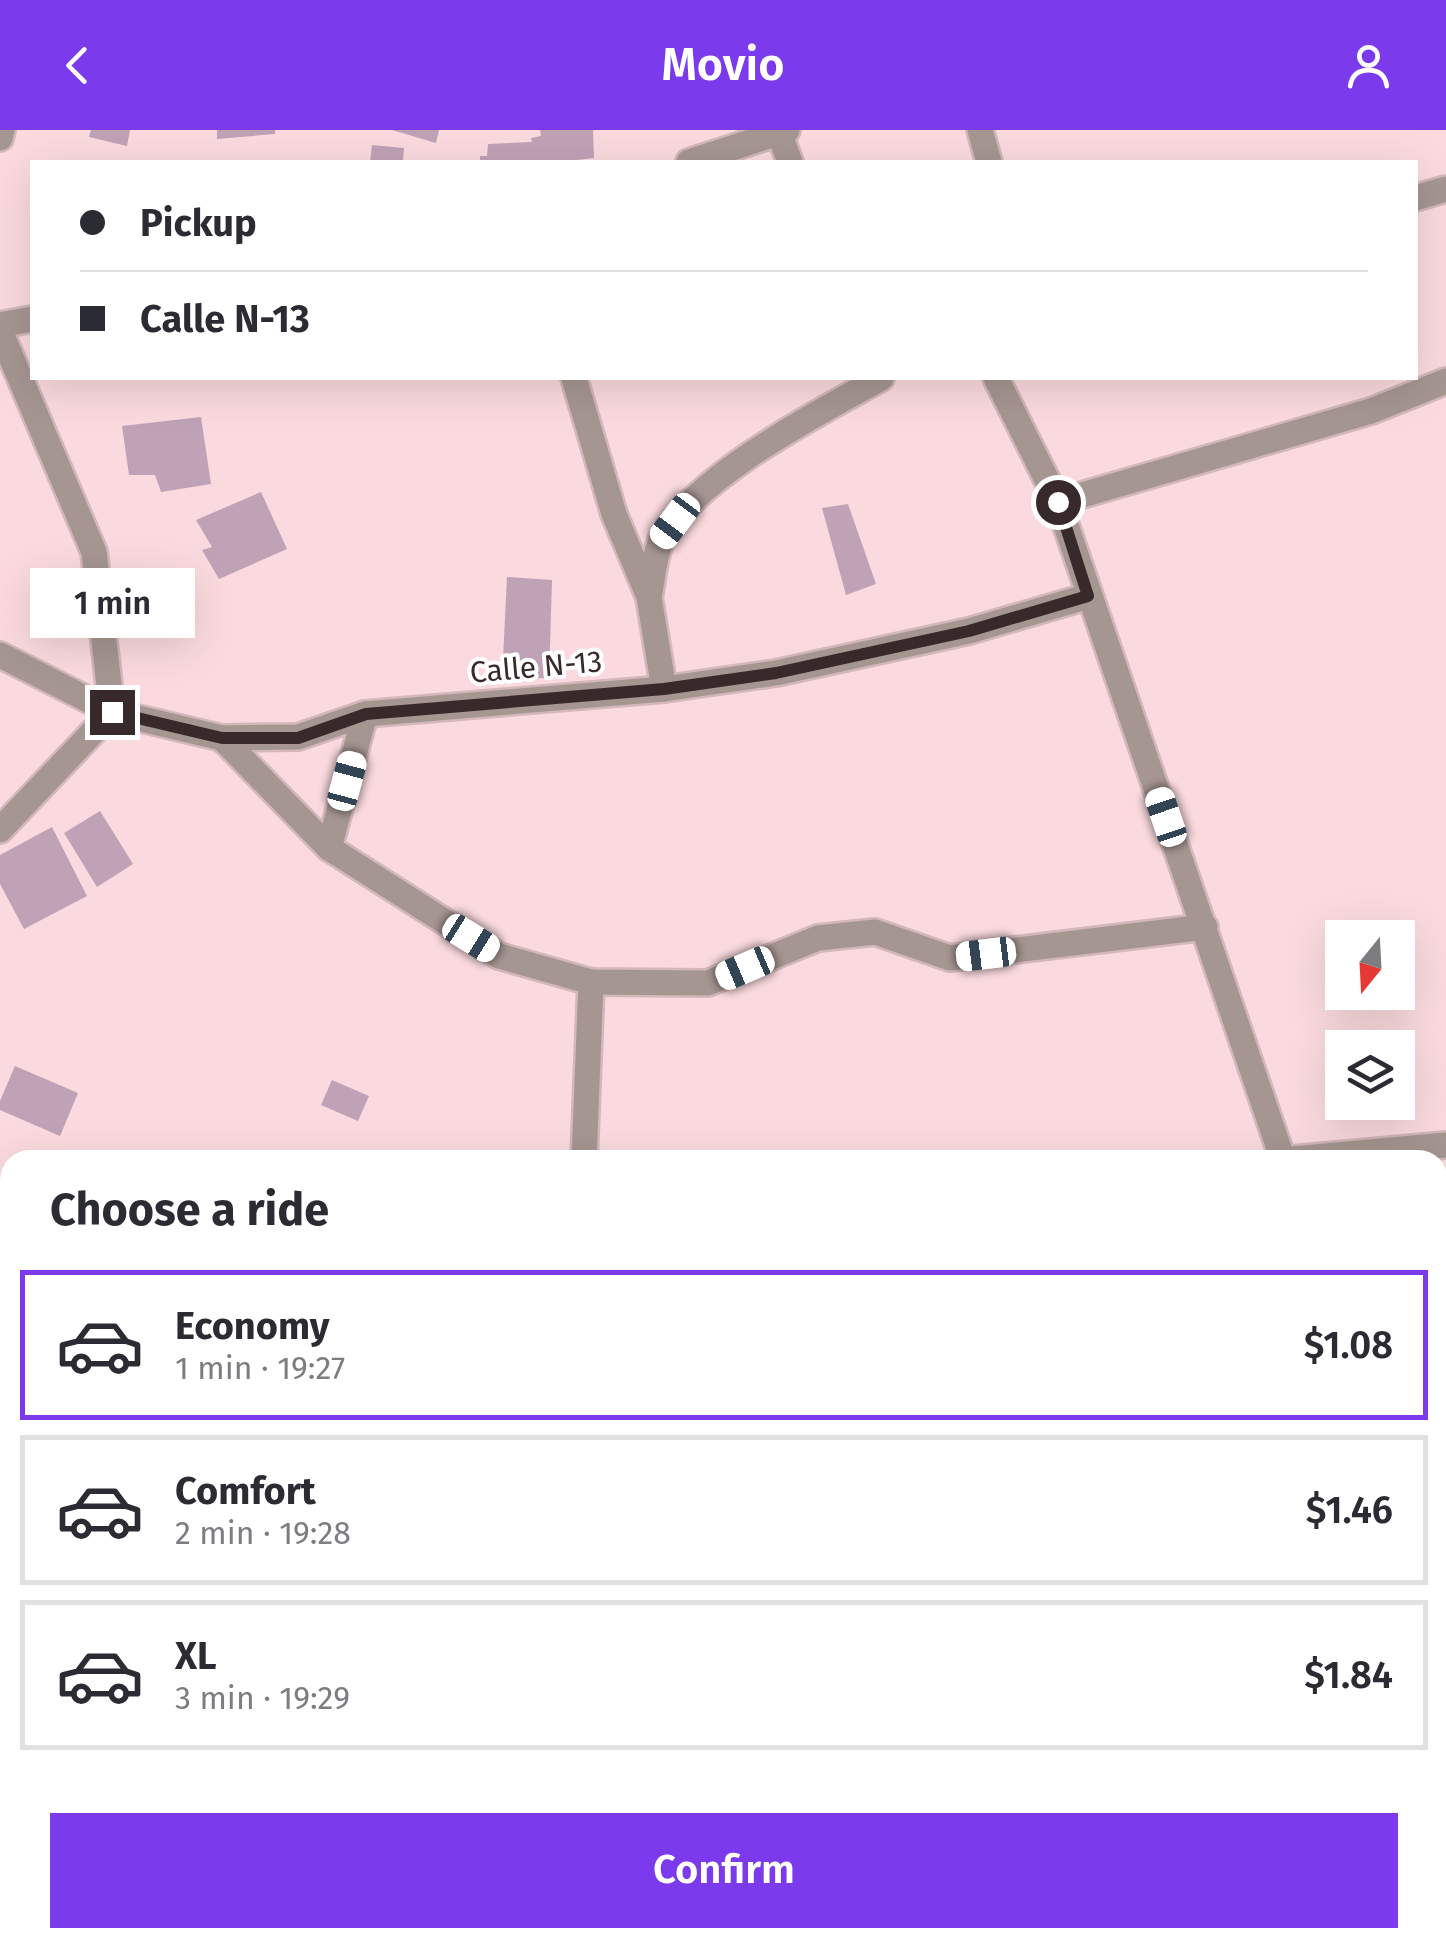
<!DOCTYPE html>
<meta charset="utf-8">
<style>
body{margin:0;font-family:"Fira Sans",sans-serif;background:#f2f2f3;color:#2b2b33;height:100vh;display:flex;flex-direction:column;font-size:38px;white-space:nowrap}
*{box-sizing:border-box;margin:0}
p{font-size:32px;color:#7c7c81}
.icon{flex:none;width:55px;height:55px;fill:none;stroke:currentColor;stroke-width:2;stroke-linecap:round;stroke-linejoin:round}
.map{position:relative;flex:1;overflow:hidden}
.side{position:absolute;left:0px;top:1020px;width:1448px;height:798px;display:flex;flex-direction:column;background:#fff;border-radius:30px 30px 0 0;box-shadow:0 10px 40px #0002}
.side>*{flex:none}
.hud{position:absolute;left:30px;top:30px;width:1388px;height:220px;border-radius:0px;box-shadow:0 10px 40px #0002;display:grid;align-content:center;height:220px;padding:0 50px;background:#fff}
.needle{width:65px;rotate:198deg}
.tools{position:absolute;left:1325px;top:790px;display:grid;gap:20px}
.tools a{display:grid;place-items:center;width:90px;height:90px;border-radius:0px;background:#fff;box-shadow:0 10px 40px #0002;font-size:50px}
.end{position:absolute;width:45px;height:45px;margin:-22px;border:12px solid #38292b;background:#fff;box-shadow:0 0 0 5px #fff}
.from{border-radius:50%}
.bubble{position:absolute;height:70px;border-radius:0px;background:#fff;box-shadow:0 10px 40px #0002;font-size:32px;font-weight:600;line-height:70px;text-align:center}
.car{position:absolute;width:30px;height:60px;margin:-30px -15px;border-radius:12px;box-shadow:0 0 8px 2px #0007;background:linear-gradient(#fff 24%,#345 0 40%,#fff 0 76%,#345 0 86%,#fff 0)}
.hud b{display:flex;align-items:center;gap:35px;height:95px;font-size:38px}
.hud b+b{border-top:2px solid #e1e1e2}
.hud i{width:25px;height:25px;background:#2b2b33}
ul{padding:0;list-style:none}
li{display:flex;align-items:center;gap:30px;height:150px;margin:0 20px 15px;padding:0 30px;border:5px solid #e1e1e2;border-radius:0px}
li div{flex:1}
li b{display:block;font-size:38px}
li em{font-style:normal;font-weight:600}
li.active{border-color:#7c3aed}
li>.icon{width:90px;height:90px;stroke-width:1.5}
h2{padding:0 50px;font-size:45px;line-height:120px}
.cta{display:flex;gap:20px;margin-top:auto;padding:20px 50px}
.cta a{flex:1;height:115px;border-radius:0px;background:#7c3aed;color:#fff;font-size:40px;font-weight:600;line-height:115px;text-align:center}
header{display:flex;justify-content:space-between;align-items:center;height:130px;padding:0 50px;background:#7c3aed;color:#fff;font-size:45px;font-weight:600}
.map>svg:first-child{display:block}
.building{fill:#c0a2b6}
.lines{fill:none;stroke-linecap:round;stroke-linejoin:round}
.street-casing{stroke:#d3b7ba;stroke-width:30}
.street{stroke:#a69691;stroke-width:25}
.route{stroke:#38292b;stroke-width:12}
.labels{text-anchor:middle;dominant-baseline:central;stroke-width:8;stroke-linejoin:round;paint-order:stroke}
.street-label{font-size:30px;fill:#38292b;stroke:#fff}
</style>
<header><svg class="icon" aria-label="back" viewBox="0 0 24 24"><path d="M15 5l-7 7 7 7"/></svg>Movio<svg class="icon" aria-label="person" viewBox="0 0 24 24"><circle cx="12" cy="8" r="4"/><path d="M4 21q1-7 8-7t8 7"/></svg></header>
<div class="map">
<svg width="1446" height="1817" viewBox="0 0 1446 1817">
<rect width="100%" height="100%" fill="#fadade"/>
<!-- building -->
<g class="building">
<polygon points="91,0 130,0 127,16 89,7"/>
<polygon points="217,0 275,0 275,4 217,9"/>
<polygon points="392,0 439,0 436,13"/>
<polygon points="540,0 593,0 594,28 559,32 480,32 480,26 487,26 488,14 532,12 531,8 541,6"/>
<polygon points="372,15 404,18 403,32 370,32"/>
<polygon points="201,287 211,354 161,362 155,345 129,345 122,296"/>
<polygon points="261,362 287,419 219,449 202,420 212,417 196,390"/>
<polygon points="848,374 876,454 846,465 822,378"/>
<polygon points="507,447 552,450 549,548 502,549"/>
<polygon points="100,681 133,734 97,757 64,703"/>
<polygon points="52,697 87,766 24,799 0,754 0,725"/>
<polygon points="15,936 78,963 60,1006 0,980 0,971"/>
<polygon points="332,950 369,966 358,991 321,975"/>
</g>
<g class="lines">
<!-- street casing -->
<g class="street-casing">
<g id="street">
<polyline points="980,0 989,32"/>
<polyline points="779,3 790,32"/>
<polyline points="0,8 2,0"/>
<polyline points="689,32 787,0"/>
<polyline points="1415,68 1446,59"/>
<polyline points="0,195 32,189"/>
<polyline points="0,201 94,422 112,582 0,700"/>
<polyline points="574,248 614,384 649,467 664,559"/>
<polyline points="996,248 1058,372 1283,1030"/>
<polyline points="1058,372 1371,281 1446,251"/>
<path d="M649,467C653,449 654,423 663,407C700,343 817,284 881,248"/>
<polyline points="0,525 112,582 222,608 298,607 365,584 664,559 776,543 969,501 1089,466"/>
<polyline points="222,608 329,718 499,826 591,852 708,853 818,808 875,802 950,828 1205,797"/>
<polyline points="329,718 365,584"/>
<polyline points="584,1030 591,852"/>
<polyline points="1282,1030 1446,1015"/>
<polyline points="0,1295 10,1256"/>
<polyline points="0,1525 10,1530"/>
<polyline points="21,1808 40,1817"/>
<polyline points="563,1808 564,1817"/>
<polyline points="865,1817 865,1808"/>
</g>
</g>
<!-- street -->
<use href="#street" class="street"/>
</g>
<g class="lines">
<!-- route -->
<polyline class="route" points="112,582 222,608 298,608 366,584 664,559 776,543 969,501 1088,466 1058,372"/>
</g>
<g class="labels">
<!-- street labels -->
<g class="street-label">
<text transform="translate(536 537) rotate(-5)">Calle N-13</text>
</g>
</g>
</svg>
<div class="tools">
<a><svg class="needle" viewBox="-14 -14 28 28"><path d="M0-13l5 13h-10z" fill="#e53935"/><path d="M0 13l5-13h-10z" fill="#7c7c81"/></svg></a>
<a><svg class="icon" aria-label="layers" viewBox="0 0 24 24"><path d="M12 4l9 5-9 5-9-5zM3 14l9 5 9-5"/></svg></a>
</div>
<i class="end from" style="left:1058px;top:372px"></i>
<i class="end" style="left:112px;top:582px"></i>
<div class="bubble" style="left:30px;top:438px;width:165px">1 min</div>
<i class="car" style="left:675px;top:391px;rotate:217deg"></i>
<i class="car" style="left:347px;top:651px;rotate:15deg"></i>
<i class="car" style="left:1166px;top:687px;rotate:341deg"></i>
<i class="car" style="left:471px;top:808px;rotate:122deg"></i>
<i class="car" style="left:986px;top:824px;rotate:263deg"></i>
<i class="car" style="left:745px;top:838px;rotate:247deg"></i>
<div class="hud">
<b><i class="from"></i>Pickup</b>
<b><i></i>Calle N-13</b>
</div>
<section class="side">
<h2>Choose a ride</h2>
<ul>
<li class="active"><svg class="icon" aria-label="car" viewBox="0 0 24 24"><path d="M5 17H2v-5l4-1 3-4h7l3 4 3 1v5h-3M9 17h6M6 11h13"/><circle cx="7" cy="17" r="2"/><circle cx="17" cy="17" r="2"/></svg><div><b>Economy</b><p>1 min · 19:27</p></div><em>$1.08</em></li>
<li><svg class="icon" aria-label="car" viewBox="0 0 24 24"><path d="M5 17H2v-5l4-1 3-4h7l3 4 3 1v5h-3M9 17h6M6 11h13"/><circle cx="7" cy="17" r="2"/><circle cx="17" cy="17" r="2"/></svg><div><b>Comfort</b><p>2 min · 19:28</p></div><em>$1.46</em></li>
<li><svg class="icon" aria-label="car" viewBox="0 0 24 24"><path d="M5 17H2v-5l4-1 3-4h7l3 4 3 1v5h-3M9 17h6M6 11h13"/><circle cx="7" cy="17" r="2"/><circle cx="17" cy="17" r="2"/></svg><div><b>XL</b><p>3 min · 19:29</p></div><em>$1.84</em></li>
</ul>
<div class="cta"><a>Confirm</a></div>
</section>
</div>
